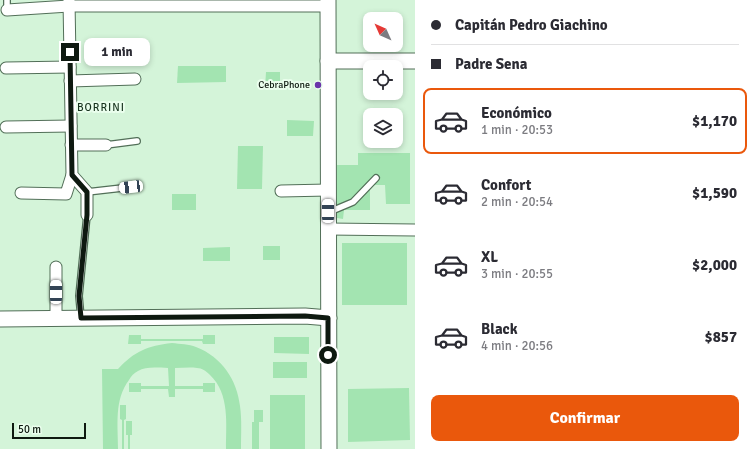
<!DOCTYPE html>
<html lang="es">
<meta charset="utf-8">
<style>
body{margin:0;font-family:Signika,sans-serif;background:#f2f2f3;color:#2b2b33;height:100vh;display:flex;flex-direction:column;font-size:15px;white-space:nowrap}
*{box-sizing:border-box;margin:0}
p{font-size:13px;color:#7c7c81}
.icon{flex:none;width:22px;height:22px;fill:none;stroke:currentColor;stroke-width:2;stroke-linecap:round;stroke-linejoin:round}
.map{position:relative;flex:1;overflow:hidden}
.panel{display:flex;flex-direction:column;background:#fff;width:340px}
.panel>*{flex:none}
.top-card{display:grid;align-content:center;height:88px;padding:0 16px;background:#fff}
.needle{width:26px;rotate:315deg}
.fabs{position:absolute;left:363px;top:12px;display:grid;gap:8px}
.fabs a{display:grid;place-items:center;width:40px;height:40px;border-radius:8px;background:#fff;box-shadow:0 2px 6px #0003;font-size:20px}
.scale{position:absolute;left:12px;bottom:10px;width:74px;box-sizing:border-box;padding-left:4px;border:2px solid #0e1910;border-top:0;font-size:11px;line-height:14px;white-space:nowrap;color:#0e1910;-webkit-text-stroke:3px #eafeed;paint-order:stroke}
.end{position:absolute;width:18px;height:18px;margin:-9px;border:5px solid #0e1910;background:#fff;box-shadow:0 0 0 2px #fff}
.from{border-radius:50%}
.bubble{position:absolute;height:28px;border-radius:8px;background:#fff;box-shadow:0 2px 6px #0003;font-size:13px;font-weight:700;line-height:28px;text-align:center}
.car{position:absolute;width:12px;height:24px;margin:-12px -6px;border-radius:5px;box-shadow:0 0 3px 1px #0007;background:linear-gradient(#fff 24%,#345 0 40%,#fff 0 76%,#345 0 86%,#fff 0)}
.top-card b{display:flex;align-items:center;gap:14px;height:38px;font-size:15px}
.top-card b+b{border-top:1px solid #e1e1e2}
.top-card i{width:10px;height:10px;background:#2b2b33}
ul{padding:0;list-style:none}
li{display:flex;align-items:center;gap:12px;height:66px;margin:0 8px 6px;padding:0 8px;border:2px solid transparent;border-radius:8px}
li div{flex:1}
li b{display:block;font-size:15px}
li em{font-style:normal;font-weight:700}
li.current{border-color:#ea580c}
li>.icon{width:36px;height:36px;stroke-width:1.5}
.cta{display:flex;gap:8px;margin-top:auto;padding:8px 16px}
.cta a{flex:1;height:46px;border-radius:8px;background:#ea580c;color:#fff;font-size:16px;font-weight:700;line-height:46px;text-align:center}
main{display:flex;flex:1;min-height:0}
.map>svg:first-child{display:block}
.green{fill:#a3e4b1}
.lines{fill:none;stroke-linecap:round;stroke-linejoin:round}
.lane-casing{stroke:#526f58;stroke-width:8}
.street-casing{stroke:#526f58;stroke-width:13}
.secondary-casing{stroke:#526f58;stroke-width:17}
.lane{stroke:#fff;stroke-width:5.5}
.street{stroke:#fff;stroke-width:11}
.secondary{stroke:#fff;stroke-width:15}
.route{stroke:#0e1910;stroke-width:5}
.poi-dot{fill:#6a34aa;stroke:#eafeed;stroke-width:1.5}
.labels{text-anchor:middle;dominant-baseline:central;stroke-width:4;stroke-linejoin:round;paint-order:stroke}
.poi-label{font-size:10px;fill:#0e1910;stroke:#eafeed;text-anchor:end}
.neighbourhood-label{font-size:11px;letter-spacing:1px;fill:#18331f;stroke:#eafeed}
</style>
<main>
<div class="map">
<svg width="415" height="449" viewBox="0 0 415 449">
<rect width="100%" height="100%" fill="#d4f4d9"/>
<!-- green -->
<g class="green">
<polygon points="178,66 226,66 226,82 177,83"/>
<polygon points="266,72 280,72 280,89 265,89"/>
<polygon points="287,120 314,121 313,136 287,136"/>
<polygon points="238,146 263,146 262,189 237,189"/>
<polygon points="358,153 410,153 410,204 386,204 385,185 370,185 370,210 344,210 343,219 337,218 337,165 358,165"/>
<rect x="172" y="194" width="24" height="16"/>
<rect x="342" y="243" width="65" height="62"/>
<rect x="263" y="246" width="17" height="14"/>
<polygon points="230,247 230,261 203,261 203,248"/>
<polygon points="129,335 141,335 141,339 203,339 203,335 215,335 215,344 203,344 202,341 141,341 141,344 128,344"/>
<polygon points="274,337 309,337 309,354 274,353"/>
<path d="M172,343C180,344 189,344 196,347C222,357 237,380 240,406C242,420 241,435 241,449H226C226,424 230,394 210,375C206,371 202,368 197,368C190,367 182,368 175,368V386H203V383H215V392H203V389H175V397H169L168,389H141V392H129V383H141V386H169L168,368C159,368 146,366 138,371C134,373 131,376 129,380C114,400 118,425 118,449H103L102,369H118C135,351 147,346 172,343Z"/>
<rect x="273" y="362" width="34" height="16"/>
<polygon points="409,388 410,440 348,442 348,389"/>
<rect x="270" y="395" width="35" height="54"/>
<polygon points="126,405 126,419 124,420 124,449 122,449 122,420 120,419 120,405"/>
<polygon points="254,410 263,410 263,422 259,422 259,449 252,449 252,422 254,422"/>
<polygon points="126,421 132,421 132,435 130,435 130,449 128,449 128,435 126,435"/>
</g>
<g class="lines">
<!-- lane casing -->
<g class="lane-casing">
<g id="lane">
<polyline points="7,0 7,10"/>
<polyline points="106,145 137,141"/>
<polyline points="87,192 131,187"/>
<polyline points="329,211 334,210 353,202 376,178"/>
<polyline points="81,318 79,296 87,215"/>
</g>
</g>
<!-- street casing -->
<g class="street-casing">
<g id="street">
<polyline points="69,1 72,175 87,192 87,215"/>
<polyline points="7,10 69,6 328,6"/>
<polyline points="6,68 70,67"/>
<polyline points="70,81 135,79"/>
<polyline points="6,127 71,126"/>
<polyline points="71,145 106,145"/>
<polyline points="281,191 328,190"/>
<polyline points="21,193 66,194 72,175"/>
<polyline points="328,229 415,230"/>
<polyline points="56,267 56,318"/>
</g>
</g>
<!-- secondary casing -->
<g class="secondary-casing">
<g id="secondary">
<polyline points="328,0 329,449"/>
<polyline points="328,61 415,61"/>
<polyline points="0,319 305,316 329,318"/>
</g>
</g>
<!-- lane -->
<use href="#lane" class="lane"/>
<!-- street -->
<use href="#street" class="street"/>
<!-- secondary -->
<use href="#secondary" class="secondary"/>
</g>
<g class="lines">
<!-- route -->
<polyline class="route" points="70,52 72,175 87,192 87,215 79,296 81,318 305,316 328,318 328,355"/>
</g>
<!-- markers -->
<circle class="poi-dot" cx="318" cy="85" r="4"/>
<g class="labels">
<!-- poi labels -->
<g class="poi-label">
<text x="310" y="85">CebraPhone</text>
</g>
<!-- neighbourhood labels -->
<g class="neighbourhood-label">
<text x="101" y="107">BORRINI</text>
</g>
</g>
</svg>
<div class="fabs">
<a><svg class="needle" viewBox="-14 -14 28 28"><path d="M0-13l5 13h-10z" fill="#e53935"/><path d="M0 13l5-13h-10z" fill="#7c7c81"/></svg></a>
<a><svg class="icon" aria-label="locate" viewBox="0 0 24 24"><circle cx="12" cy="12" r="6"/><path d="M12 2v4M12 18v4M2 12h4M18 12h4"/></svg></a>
<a><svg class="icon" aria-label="layers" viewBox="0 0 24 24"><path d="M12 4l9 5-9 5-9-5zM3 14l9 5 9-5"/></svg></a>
</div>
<div class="scale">50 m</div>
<i class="end from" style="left:328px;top:355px"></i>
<i class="end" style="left:70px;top:52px"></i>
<div class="bubble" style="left:84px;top:38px;width:66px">1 min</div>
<i class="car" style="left:131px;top:187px;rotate:263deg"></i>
<i class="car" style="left:328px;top:211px;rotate:0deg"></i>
<i class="car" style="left:56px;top:292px;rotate:0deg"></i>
</div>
<section class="panel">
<div class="top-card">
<b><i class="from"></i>Capitán Pedro Giachino</b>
<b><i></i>Padre Sena</b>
</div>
<ul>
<li class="current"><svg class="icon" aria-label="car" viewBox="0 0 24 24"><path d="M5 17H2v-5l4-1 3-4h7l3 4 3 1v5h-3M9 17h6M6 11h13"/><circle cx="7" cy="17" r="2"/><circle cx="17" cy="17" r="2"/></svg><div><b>Económico</b><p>1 min · 20:53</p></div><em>$1,170</em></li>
<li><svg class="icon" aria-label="car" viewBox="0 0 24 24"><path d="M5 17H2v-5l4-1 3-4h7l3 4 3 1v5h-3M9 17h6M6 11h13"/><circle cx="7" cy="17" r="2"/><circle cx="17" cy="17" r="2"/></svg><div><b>Confort</b><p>2 min · 20:54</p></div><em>$1,590</em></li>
<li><svg class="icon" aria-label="car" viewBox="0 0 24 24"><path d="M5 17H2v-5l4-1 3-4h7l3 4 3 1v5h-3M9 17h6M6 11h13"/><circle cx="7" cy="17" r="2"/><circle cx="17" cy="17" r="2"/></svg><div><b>XL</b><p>3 min · 20:55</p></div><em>$2,000</em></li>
<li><svg class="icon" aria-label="car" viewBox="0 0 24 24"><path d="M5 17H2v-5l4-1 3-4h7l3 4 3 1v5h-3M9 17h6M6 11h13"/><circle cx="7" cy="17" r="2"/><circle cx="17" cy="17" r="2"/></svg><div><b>Black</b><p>4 min · 20:56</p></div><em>$857</em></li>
</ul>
<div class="cta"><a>Confirmar</a></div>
</section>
</main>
